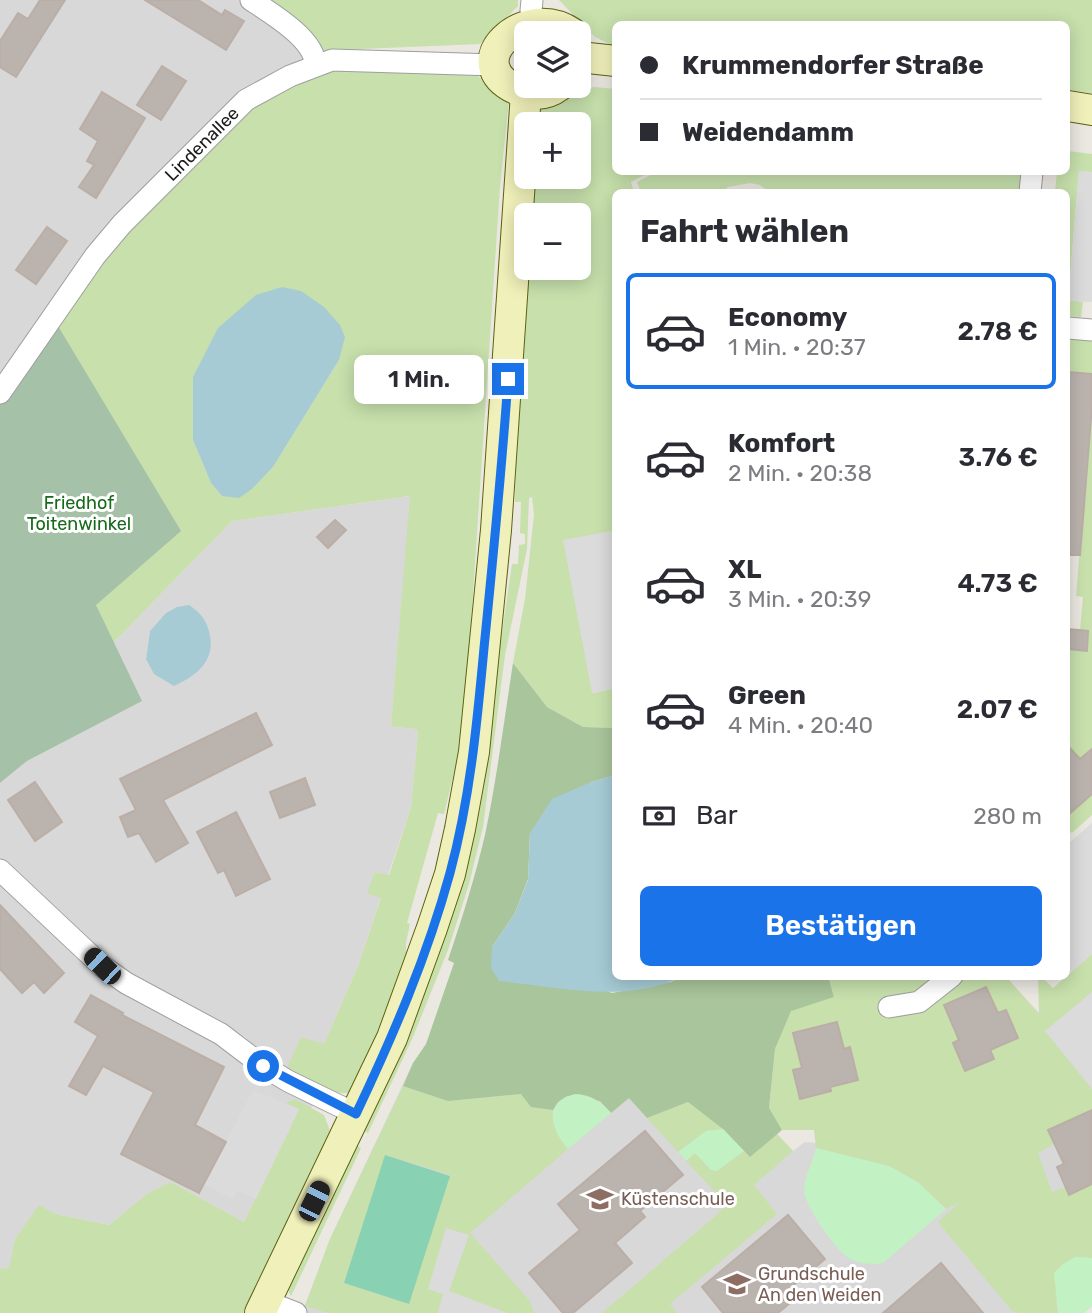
<!DOCTYPE html>
<html lang="de">
<meta charset="utf-8">
<style>
body{margin:0;font-family:Rubik,sans-serif;background:#f2f2f3;color:#2b2b33;height:100vh;display:flex;flex-direction:column;font-size:26px;white-space:nowrap}
*{box-sizing:border-box;margin:0}
p{font-size:23px;color:#7c7c81}
.icon{flex:none;width:38px;height:38px;fill:none;stroke:currentColor;stroke-width:2;stroke-linecap:round;stroke-linejoin:round}
.map{position:relative;flex:1;overflow:hidden}
.drawer{position:absolute;left:612px;top:189px;width:458px;height:791px;display:flex;flex-direction:column;background:#fff;border-radius:10px;box-shadow:0 4px 18px #0003}
.drawer>*{flex:none}
.hud{position:absolute;left:612px;top:21px;width:458px;height:154px;border-radius:10px;box-shadow:0 4px 18px #0003;display:grid;align-content:center;height:154px;padding:0 28px;background:#fff}
.tools{position:absolute;left:514px;top:21px;display:grid;gap:14px}
.tools a{display:grid;place-items:center;width:77px;height:77px;border-radius:10px;background:#fff;box-shadow:0 4px 18px #0003;font-size:35px}
.end{position:absolute;width:32px;height:32px;margin:-16px;border:9px solid #1a73e8;background:#fff;box-shadow:0 0 0 4px #fff}
.from{border-radius:50%}
.bubble{position:absolute;height:49px;border-radius:10px;background:#fff;box-shadow:0 4px 18px #0003;font-size:23px;font-weight:600;line-height:49px;text-align:center}
.car{position:absolute;width:21px;height:42px;margin:-21px -10px;border-radius:9px;box-shadow:0 0 5px 2px #0007;background:linear-gradient(#222 24%,#8ab4d8 0 40%,#222 0 76%,#8ab4d8 0 86%,#222 0)}
.hud b{display:flex;align-items:center;gap:24px;height:66px;font-size:26px}
.hud b+b{border-top:2px solid #e1e1e2}
.hud i{width:18px;height:18px;background:#2b2b33}
ul{padding:0;list-style:none}
li{display:flex;align-items:center;gap:21px;height:116px;margin:0 14px 10px;padding:0 14px;border:4px solid transparent;border-radius:10px}
li div{flex:1}
li b{display:block;font-size:26px}
li em{font-style:normal;font-weight:600}
li.selected{border-color:#1a73e8}
li>.icon{width:63px;height:63px;stroke-width:1.5}
h2{padding:0 28px;font-size:32px;line-height:84px}
.pay{display:flex;align-items:center;gap:18px;height:77px;padding:0 28px;font-size:26px}
.pay p{margin-inline-start:auto}
.cta{display:flex;gap:14px;margin-top:auto;padding:14px 28px}
.cta a{flex:1;height:80px;border-radius:10px;background:#1a73e8;color:#fff;font-size:28px;font-weight:600;line-height:80px;text-align:center}
.map>svg:first-child{display:block}
.residential{fill:#d9d8d8;fill-rule:evenodd}
.grass{fill:#c7e0ac;fill-rule:evenodd}
.forest{fill:#a9c59b}
.cemetery{fill:#a5c1a8}
.park{fill:#c2f1c4}
.pitch{fill:#88d1b2}
.parking{fill:#dbdbdb}
.water{fill:#a6cbd4}
.building{fill:#bbb3ae;stroke:#bbaea6;stroke-width:2}
.lines{fill:none;stroke-linecap:round;stroke-linejoin:round}
.street-casing{stroke:#9f9f9f;stroke-width:23}
.secondary-casing{stroke:#5c6211;stroke-width:32}
.street{stroke:#fff;stroke-width:21}
.secondary{stroke:#f0f0ba;stroke-width:30}
.route{stroke:#1a73e8;stroke-width:9}
.labels{text-anchor:middle;dominant-baseline:central;stroke-width:6;stroke-linejoin:round;paint-order:stroke}
.street-label{font-size:18px;fill:#1b1b1b;stroke:#fff}
.park-label{font-size:18px;fill:#186a1b;stroke:#fff}
.education-label{font-size:18px;fill:#785e54;stroke:#fff;text-anchor:start}
</style>
<div class="map">
<svg width="1092" height="1313" viewBox="0 0 1092 1313">
<rect width="100%" height="100%" fill="#ebe7e1"/>
<!-- residential -->
<g class="residential">
<polygon points="0,0 251,0 315,58 0,393"/>
<path d="M411,496L391,725L394,727L416,729L418,731L411,808L388,875L375,872L368,893L381,897L358,966L324,1044L286,1070L270,1061L245,1037L222,1021L126,975L0,861V783L27,761L141,701L113,643L232,521ZM177,607L146,659L150,631L166,613Z"/>
<polygon points="0,870 102,966 322,1098 291,1126 244,1222 171,1182 148,1193 109,1225 55,1214 39,1206 15,1239 9,1269 0,1274"/>
<polygon points="1092,971 1092,1306 1084,1313 302,1313 330,1239 413,1063 536,1065 777,1134 793,1151 805,1142 859,1147 851,1130 782,1130 1006,977 1040,1014"/>
</g>
<!-- grass -->
<g class="grass">
<polygon points="251,0 518,0 518,6 480,44 336,50 315,58"/>
<polygon points="559,0 1092,0 1092,93 1068,90 1068,24 616,24 616,47 595,37"/>
<path d="M478,64V76C487,85 499,91 509,100L500,186L466,699L459,752L444,814L438,813L407,923L410,924L406,943V969L352,1092C329,1097 307,1080 286,1070L301,1037L324,1044L358,966L381,898L367,893L375,872L389,875L411,808L418,731L416,729L394,727L391,725L410,496L232,521L113,643L96,605L52,316L246,100L315,65ZM339,360L273,467L252,489L222,496L211,483L193,440Z"/>
<polygon points="594,87 616,89 616,172 650,172 631,182 634,192 616,192 616,555 611,531 593,693 616,688 616,728 583,727 547,707 513,663 525,599 534,515 532,497 529,498 527,549 505,655 483,827 469,884 448,950 413,1037 368,1133 360,1129 415,1010 502,633 512,564 518,564 519,545 525,544 525,534 520,533 521,502 515,502 517,405 528,268 579,268 579,215 532,215 535,177 579,177 579,124 539,124 541,106 573,91"/>
<polygon points="1068,151 1092,154 1092,172 1079,171 1068,300 1083,302 1081,317 1068,316 1068,192 1055,192 1057,172 1068,172"/>
<polygon points="656,172 1022,172 1020,192 810,192 787,190 786,192 769,192 760,185 750,183 728,187 722,192 641,192 637,182"/>
<polygon points="1068,328 1092,330 1092,374 1068,372"/>
<polygon points="1092,406 1092,749 1080,759 1075,755 1068,762 1068,629 1080,630 1083,597 1076,596"/>
<polygon points="1092,794 1092,815 1073,832 1068,833 1068,815"/>
<path d="M1092,954V992L1045,1031L1092,1089V1116L1089,1111L1048,1130L1054,1144L1038,1153L1052,1192L1066,1187L1069,1194L1092,1184V1258L1074,1257C1065,1275 1052,1292 1058,1313H1017L1012,1311L938,1222L960,1202L946,1209L919,1183L889,1166L816,1148L814,1130H782L769,1109L775,1049L791,1010L834,997L828,977H1006L1039,1014L1038,977H1042L1053,988Z"/>
<path d="M403,1086L448,1101L522,1094L531,1107L553,1110C553,1127 557,1136 568,1149L470,1233L530,1301L534,1313H507L449,1291L469,1235L429,1289L443,1294L438,1313H328L305,1306L330,1239ZM386,1155L450,1175L408,1304L344,1283Z"/>
<polygon points="295,1099 324,1115 332,1136 243,1313 0,1313 0,1269 9,1268 15,1239 39,1205 55,1214 109,1225 148,1193 171,1182 244,1222 299,1110 286,1103"/>
<polygon points="688,1102 723,1129 706,1131 678,1152 647,1118"/>
<polygon points="777,1134 793,1151 754,1185 777,1214 670,1304 677,1313 602,1313 728,1205 686,1161 695,1153 711,1170 717,1171 744,1151 750,1157"/>
<polygon points="353,1143 361,1148 291,1296 286,1287"/>
</g>
<!-- forest -->
<path class="forest" d="M513,663L547,707L583,727L616,728V775L591,782L530,833L528,879L515,913L492,947L612,993L671,982L681,977L828,976L834,997L791,1011L775,1049L769,1108L782,1130L750,1157L723,1129L688,1102L647,1118L629,1098L611,1113L600,1101L567,1096L558,1102L553,1110L531,1107L521,1094L448,1101L403,1086L413,1063L426,1044L454,963L448,960C462,919 475,877 485,835C497,778 504,721 513,663Z"/>
<!-- cemetery -->
<polygon class="cemetery" points="52,316 181,531 96,605 142,701 27,761 0,783 0,393"/>
<!-- park -->
<g class="park">
<path d="M575,1094C592,1095 600,1101 611,1113L568,1149C551,1130 542,1102 575,1094Z"/>
<polygon points="723,1129 744,1151 717,1171 711,1170 695,1153 686,1161 678,1152 706,1131"/>
<path d="M816,1148L889,1166L919,1183L946,1209L883,1263C870,1265 857,1264 846,1256C834,1247 805,1206 804,1191C804,1177 813,1162 816,1148Z"/>
<polygon points="1075,1257 1092,1258 1092,1306 1084,1313 1058,1313 1054,1273 1063,1264"/>
</g>
<!-- pitch -->
<polygon class="pitch" points="385,1155 450,1176 409,1304 344,1283"/>
<!-- parking -->
<g class="parking">
<polygon points="1079,171 1092,172 1092,302 1068,301"/>
<polygon points="611,531 616,555 616,688 592,693 563,540"/>
<polygon points="1092,823 1092,954 1068,975 1068,844"/>
<polygon points="1092,992 1092,1089 1045,1031"/>
<polygon points="253,1090 299,1109 256,1199 238,1190 233,1199 204,1184"/>
<polygon points="446,1228 469,1235 449,1291 507,1313 438,1313 443,1294 428,1289"/>
</g>
<!-- water -->
<g class="water">
<polygon points="282,287 301,291 324,307 340,325 345,337 339,360 273,467 252,489 239,498 222,496 211,483 193,440 193,377 218,328 256,295"/>
<path d="M189,605C202,614 207,621 210,636C215,662 195,676 174,686L154,674L146,659L150,631L166,613L177,607Z"/>
<path d="M616,775V976L681,977C627,1004 557,987 499,981L491,968L492,947L515,913L528,880L530,833L552,799L591,782Z"/>
</g>
<!-- building -->
<g class="building">
<polygon points="40,0 65,0 16,77 0,67 0,41 18,13 28,19"/>
<polygon points="145,0 198,0 222,15 225,10 244,21 226,50"/>
<polygon points="162,66 186,81 161,120 137,105"/>
<polygon points="102,92 145,118 96,198 79,187 94,165 87,161 98,141 80,129"/>
<polygon points="47,227 67,241 36,284 16,270"/>
<polygon points="1068,372 1092,374 1092,406 1080,555 1068,555"/>
<polygon points="335,520 346,530 328,548 317,537"/>
<polygon points="1068,629 1088,631 1087,651 1068,649"/>
<polygon points="256,713 272,745 163,800 188,843 156,862 139,833 128,837 120,817 136,810 120,779"/>
<polygon points="1068,746 1080,759 1092,749 1092,794 1068,815"/>
<polygon points="305,778 315,805 280,818 270,792"/>
<polygon points="35,782 62,822 35,841 8,800"/>
<polygon points="236,812 270,879 236,896 224,870 218,873 197,832"/>
<polygon points="0,905 64,973 44,993 34,982 22,993 0,969"/>
<polygon points="986,987 998,1013 1006,1010 1018,1038 990,1050 994,1059 965,1071 953,1043 959,1040 944,1005"/>
<polygon points="91,995 123,1013 122,1015 224,1067 195,1125 226,1142 199,1193 121,1154 154,1092 103,1066 86,1095 69,1086 98,1036 75,1022"/>
<polygon points="837,1022 844,1049 850,1047 858,1080 830,1087 831,1091 800,1099 793,1070 802,1068 793,1033"/>
<polygon points="1092,1110 1092,1184 1069,1195 1057,1167 1064,1164 1048,1130"/>
<polygon points="645,1131 683,1175 640,1211 645,1217 615,1243 632,1263 573,1313 563,1313 529,1273 580,1230 558,1204"/>
<polygon points="788,1215 825,1259 784,1293 791,1302 778,1313 723,1313 702,1287"/>
<polygon points="941,1263 983,1313 883,1313"/>
</g>
<g class="lines">
<!-- street casing -->
<g class="street-casing">
<g id="street">
<path d="M251,0C271,13 316,40 315,65"/>
<polyline points="531,11 532,0"/>
<polyline points="1030,192 1032,172"/>
<polyline points="1068,328 1092,330"/>
<polyline points="0,393 95,256 122,224 246,100 290,76 332,60 495,65"/>
<polyline points="0,870 102,966 126,983 221,1034 263,1066 288,1081 356,1114"/>
<polyline points="889,1007 919,1002 952,976"/>
<polyline points="265,1301 296,1313"/>
</g>
</g>
<!-- secondary casing -->
<g class="secondary-casing">
<g id="secondary">
<polyline points="579,57 616,61"/>
<path d="M559,86C547,95 533,96 518,90C457,64 524,0 572,33"/>
<polyline points="1068,106 1092,110"/>
<polyline points="260,1313 392,1038 432,928 450,874 460,829 474,752 496,530 526,93"/>
</g>
</g>
<!-- street -->
<use href="#street" class="street"/>
<!-- secondary -->
<use href="#secondary" class="secondary"/>
</g>
<g class="lines">
<!-- route -->
<path class="route" d="M263,1066L356,1114C393,1036 427,957 450,873C470,799 477,724 484,648C493,558 502,469 508,379"/>
</g>
<!-- icons -->
<defs>
<g id="school-bare" transform="scale(2.1)"><path d="M0-5L7-2L0 1L-7-2ZM-4 1L0 2.5L4 1V4Q0 6-4 4Z" fill="#8d6e63" stroke="#fff" stroke-width="2.5" paint-order="stroke"/></g>
</defs>
<g fill-rule="evenodd">
<use href="#school-bare" x="600" y="1199"/>
<use href="#school-bare" x="737" y="1284"/>
</g>
<g class="labels">
<!-- street labels -->
<g class="street-label">
<text transform="translate(202 144) rotate(-45)">Lindenallee</text>
</g>
<!-- park labels -->
<g class="park-label">
<text x="79" y="503">Friedhof<tspan x="79" dy="21">Toitenwinkel</tspan></text>
</g>
<!-- education labels -->
<g class="education-label">
<text x="621" y="1199">Küstenschule</text>
<text x="758" y="1274">Grundschule<tspan x="758" dy="21">An den Weiden</tspan></text>
</g>
</g>
</svg>
<div class="tools">
<a><svg class="icon" aria-label="layers" viewBox="0 0 24 24"><path d="M12 4l9 5-9 5-9-5zM3 14l9 5 9-5"/></svg></a>
<a>+</a>
<a>−</a>
</div>
<i class="end from" style="left:263px;top:1066px"></i>
<i class="end" style="left:508px;top:379px"></i>
<div class="bubble" style="left:354px;top:355px;width:130px">1 Min.</div>
<i class="car" style="left:102px;top:966px;rotate:314deg"></i>
<i class="car" style="left:314px;top:1201px;rotate:26deg"></i>
<div class="hud">
<b><i class="from"></i>Krummendorfer Straße</b>
<b><i></i>Weidendamm</b>
</div>
<section class="drawer">
<h2>Fahrt wählen</h2>
<ul>
<li class="selected"><svg class="icon" aria-label="car" viewBox="0 0 24 24"><path d="M5 17H2v-5l4-1 3-4h7l3 4 3 1v5h-3M9 17h6M6 11h13"/><circle cx="7" cy="17" r="2"/><circle cx="17" cy="17" r="2"/></svg><div><b>Economy</b><p>1 Min. · 20:37</p></div><em>2.78 €</em></li>
<li><svg class="icon" aria-label="car" viewBox="0 0 24 24"><path d="M5 17H2v-5l4-1 3-4h7l3 4 3 1v5h-3M9 17h6M6 11h13"/><circle cx="7" cy="17" r="2"/><circle cx="17" cy="17" r="2"/></svg><div><b>Komfort</b><p>2 Min. · 20:38</p></div><em>3.76 €</em></li>
<li><svg class="icon" aria-label="car" viewBox="0 0 24 24"><path d="M5 17H2v-5l4-1 3-4h7l3 4 3 1v5h-3M9 17h6M6 11h13"/><circle cx="7" cy="17" r="2"/><circle cx="17" cy="17" r="2"/></svg><div><b>XL</b><p>3 Min. · 20:39</p></div><em>4.73 €</em></li>
<li><svg class="icon" aria-label="car" viewBox="0 0 24 24"><path d="M5 17H2v-5l4-1 3-4h7l3 4 3 1v5h-3M9 17h6M6 11h13"/><circle cx="7" cy="17" r="2"/><circle cx="17" cy="17" r="2"/></svg><div><b>Green</b><p>4 Min. · 20:40</p></div><em>2.07 €</em></li>
</ul>
<div class="pay"><svg class="icon" aria-label="cash" viewBox="0 0 24 24"><path d="M3 7h18v10H3z"/><circle cx="12" cy="12" r="2"/></svg>Bar<p>280 m</p></div>
<div class="cta"><a>Bestätigen</a></div>
</section>
</div>
